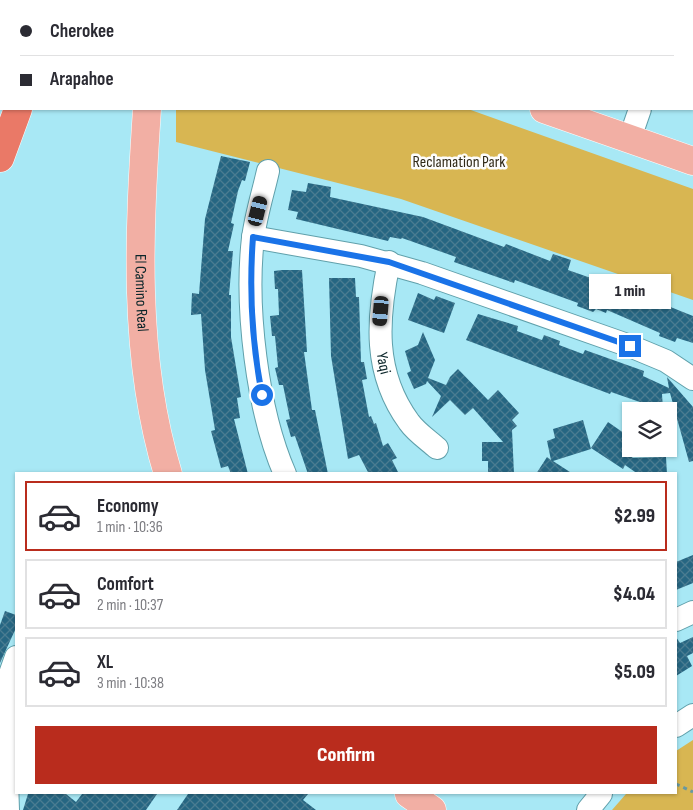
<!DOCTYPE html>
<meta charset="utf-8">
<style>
body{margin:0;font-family:"Sofia Sans Condensed",sans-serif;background:#f2f2f3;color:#2b2b33;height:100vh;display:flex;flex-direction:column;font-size:19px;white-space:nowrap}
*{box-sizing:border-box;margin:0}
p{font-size:16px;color:#7c7c81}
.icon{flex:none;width:28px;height:28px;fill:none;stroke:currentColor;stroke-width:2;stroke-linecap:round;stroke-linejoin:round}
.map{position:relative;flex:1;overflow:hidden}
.side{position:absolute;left:15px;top:472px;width:662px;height:322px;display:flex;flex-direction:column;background:#fff;border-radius:0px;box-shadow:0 1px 4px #0004}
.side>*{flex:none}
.hud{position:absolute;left:0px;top:0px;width:694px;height:110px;box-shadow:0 1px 4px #0004;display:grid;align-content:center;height:110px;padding:0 20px;background:#fff}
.tools{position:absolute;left:622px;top:402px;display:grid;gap:10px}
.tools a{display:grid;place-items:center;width:55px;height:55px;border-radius:0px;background:#fff;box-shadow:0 1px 4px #0004;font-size:25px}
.end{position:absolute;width:22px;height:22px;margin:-11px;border:6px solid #1a73e8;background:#fff;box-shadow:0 0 0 2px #fff}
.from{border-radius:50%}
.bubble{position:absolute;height:35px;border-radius:0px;background:#fff;box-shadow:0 1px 4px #0004;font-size:16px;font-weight:800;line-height:35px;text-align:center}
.car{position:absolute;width:15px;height:30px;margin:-15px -8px;border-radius:6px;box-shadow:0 0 4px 1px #0007;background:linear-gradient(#222 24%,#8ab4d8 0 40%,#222 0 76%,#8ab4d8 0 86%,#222 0)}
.hud b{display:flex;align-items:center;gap:18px;height:48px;font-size:19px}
.hud b+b{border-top:1px solid #e1e1e2}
.hud i{width:12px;height:12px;background:#2b2b33}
ul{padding:9px 0 0;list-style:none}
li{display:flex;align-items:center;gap:15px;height:70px;margin:0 10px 8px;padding:0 10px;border:2px solid #e1e1e2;border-radius:0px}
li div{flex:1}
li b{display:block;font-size:19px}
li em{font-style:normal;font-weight:800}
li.current{border-color:#b92c1d}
li>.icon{width:45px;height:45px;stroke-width:1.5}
.cta{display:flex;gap:10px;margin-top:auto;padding:10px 20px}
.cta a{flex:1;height:58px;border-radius:0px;background:#b92c1d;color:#fff;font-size:20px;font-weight:800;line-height:58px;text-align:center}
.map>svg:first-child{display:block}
.green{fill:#d8b652}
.building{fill:url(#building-cross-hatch)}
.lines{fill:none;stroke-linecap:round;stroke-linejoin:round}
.minor-casing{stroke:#60a0ab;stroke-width:24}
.major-casing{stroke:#fff;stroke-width:29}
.highway-casing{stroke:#fff;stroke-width:29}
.path{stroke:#6798a1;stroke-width:3;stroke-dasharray:4 4;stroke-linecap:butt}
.minor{stroke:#fff;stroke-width:22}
.major{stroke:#f2afa4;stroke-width:28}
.highway{stroke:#ea7967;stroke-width:28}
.route{stroke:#1a73e8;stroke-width:6}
.labels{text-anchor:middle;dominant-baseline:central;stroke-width:5;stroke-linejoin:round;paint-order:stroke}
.park-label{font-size:16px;fill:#302917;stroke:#fdfdfd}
.street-label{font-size:16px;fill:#0a2529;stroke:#fdfdfd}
</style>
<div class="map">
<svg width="693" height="810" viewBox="0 0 693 810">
<defs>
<pattern id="building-cross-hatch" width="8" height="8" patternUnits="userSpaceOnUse" patternTransform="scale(1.25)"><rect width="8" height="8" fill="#266682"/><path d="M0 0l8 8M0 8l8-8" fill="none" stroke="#4a7c91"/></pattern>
</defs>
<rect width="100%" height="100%" fill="#a8e8f5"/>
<!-- green -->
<g class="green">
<polygon points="176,109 468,109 693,189 693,300 401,199 176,142"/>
<polygon points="693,740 693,810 612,810 626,794 676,794 676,751"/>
</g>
<!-- building -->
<g class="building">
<polygon points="221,156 250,162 245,181 242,180 238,191 231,223 234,224 228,251 233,251 229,295 231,295 231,337 241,397 237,398 240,418 234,419 248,474 231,474 228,466 221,468 211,431 215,430 205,370 201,314 191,315 192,293 199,294 205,219"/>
<polygon points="308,183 331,187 330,197 423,217 504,247 506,244 550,261 553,254 571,260 568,270 648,298 693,316 693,343 677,338 675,342 659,336 660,333 607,310 606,313 596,309 593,312 577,306 578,303 515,280 514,283 454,262 456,257 402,238 401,239 390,237 388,241 296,219 298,212 288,210 292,190 306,192"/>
<polygon points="282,270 302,270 307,352 304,352 312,410 315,410 328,474 308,474 295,436 291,437 286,420 290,419 283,385 279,385 275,368 278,367 275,336 272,336 270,316 279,315 278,289 275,289 274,271"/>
<polygon points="329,278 355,278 356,297 359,297 361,362 364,362 367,379 362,380 369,417 371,416 374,424 376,423 383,446 388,443 397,458 392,460 399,474 369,474 359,455 348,459 331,356"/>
<polygon points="418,293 434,300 436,296 455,303 444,333 408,320"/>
<polygon points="478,314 518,326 517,331 542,340 544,335 560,341 559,345 583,354 585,350 644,371 643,376 669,388 667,377 693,407 693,461 689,462 670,393 662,394 663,410 611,392 610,394 466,340"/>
<polygon points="423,332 435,360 428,378 446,385 450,377 458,369 488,400 498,390 519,413 512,420 517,426 512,430 514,474 488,474 488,461 482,461 482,442 503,442 473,408 465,415 450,400 432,417 441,396 427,381 426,384 414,389 407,373 411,371 405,351 418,345"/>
<polygon points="583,420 591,449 553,461 573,474 536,474 547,457 551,460 547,441 555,438 553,429"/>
<polygon points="608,422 631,438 631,449 638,449 632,458 666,457 667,474 638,474 625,465 623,469 591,448"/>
<polygon points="693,555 693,583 676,590 676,562"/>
<polygon points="5,611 16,615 16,628 0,663 0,625"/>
<polygon points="676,637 680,643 693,637 693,653 687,656 692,666 676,676"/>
<polygon points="28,794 66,794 76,802 82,794 157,794 146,810 23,810"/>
<polygon points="188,794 308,794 303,800 316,810 177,810"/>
</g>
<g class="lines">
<!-- minor casing -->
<g class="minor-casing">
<g id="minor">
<polyline points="319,1 320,0"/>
<polyline points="679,1 679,0"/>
<polyline points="630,138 640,109"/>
<path d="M268,171C263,193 256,215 253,238C245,307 257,410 285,474"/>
<polyline points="253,237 361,256 422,273 630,346 666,361 693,379"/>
<path id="s1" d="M389,262C377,319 373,373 409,422C416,432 428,440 437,448"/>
<polyline points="676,620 693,612"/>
<polyline points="676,726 693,715"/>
<polyline points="8,810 4,691 16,657"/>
<polyline points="588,810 601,794"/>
</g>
</g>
<!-- major casing -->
<g class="major-casing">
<g id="major">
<polyline points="218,0 222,1"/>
<polyline points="154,1 154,0"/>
<path id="s2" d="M147,109C139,231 132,356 168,474"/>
<polyline points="544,109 693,161"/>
<polyline points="409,794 432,810"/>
</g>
</g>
<!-- highway casing -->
<g class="highway-casing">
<g id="highway">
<polyline points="57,1 58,0"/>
<polyline points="0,158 18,109"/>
</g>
</g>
<!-- path -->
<polyline class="path" points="676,784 693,792"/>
<!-- minor -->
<use href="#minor" class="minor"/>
<!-- major -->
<use href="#major" class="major"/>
<!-- highway -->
<use href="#highway" class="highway"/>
</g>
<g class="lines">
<!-- route -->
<path class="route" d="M262,395C252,343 249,290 253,237L389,262L630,346"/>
</g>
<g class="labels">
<!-- park labels -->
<g class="park-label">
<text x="459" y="162">Reclamation Park</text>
</g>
<!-- street labels -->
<g class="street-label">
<text stroke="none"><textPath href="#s2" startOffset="184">El Camino Real</textPath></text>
<text stroke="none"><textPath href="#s1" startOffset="102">Yaqi</textPath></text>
</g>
</g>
</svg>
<div class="tools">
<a><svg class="icon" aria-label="layers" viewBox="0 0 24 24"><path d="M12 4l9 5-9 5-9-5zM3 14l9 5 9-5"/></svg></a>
</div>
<i class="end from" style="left:262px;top:395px"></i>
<i class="end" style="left:630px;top:346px"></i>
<div class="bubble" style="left:589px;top:274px;width:82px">1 min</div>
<i class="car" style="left:258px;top:211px;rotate:14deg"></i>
<i class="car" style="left:381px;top:311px;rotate:185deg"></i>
<div class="hud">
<b><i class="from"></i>Cherokee</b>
<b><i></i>Arapahoe</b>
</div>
<section class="side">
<ul>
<li class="current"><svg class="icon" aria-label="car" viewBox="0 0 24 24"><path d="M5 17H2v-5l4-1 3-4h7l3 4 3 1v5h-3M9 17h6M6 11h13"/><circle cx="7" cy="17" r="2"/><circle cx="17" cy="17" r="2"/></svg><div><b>Economy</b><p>1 min · 10:36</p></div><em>$2.99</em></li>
<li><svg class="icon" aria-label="car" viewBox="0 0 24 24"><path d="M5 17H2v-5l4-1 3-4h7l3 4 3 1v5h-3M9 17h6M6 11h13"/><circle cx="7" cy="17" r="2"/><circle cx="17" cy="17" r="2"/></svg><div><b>Comfort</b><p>2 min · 10:37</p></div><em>$4.04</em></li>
<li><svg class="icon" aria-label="car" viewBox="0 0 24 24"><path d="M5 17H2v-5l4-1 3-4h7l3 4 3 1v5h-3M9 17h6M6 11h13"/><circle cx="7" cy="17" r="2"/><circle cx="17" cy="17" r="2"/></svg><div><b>XL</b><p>3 min · 10:38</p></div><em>$5.09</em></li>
</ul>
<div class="cta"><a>Confirm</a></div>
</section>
</div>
